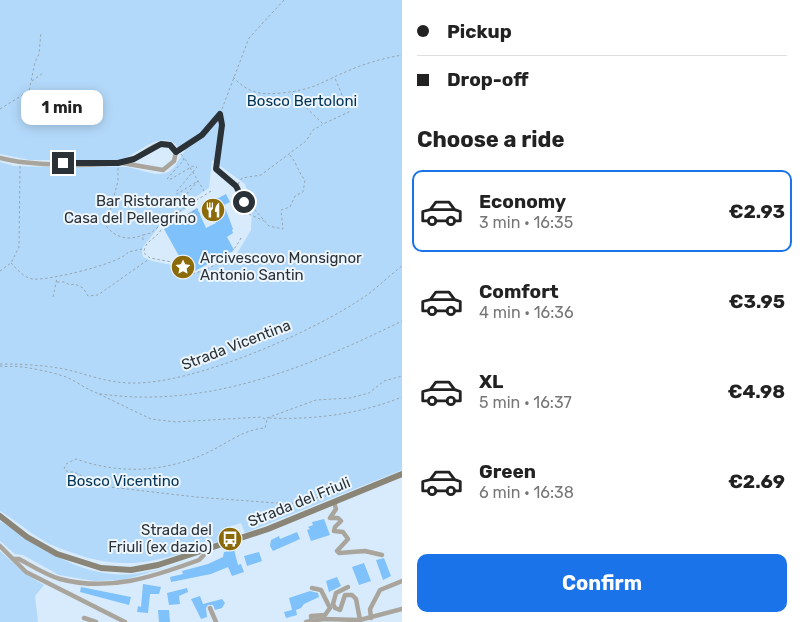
<!DOCTYPE html>
<meta charset="utf-8">
<style>
body{margin:0;font-family:Rubik,sans-serif;background:#f6f6f6;color:#222;height:100vh;display:flex;flex-direction:column;font-size:19px;white-space:nowrap}
*{box-sizing:border-box;margin:0}
p{font-size:16px;color:#767676}
.icon{flex:none;width:28px;height:28px;fill:none;stroke:currentColor;stroke-width:2;stroke-linecap:round;stroke-linejoin:round}
.map{position:relative;flex:1;overflow:hidden}
.panel{display:flex;flex-direction:column;background:#fff;width:400px}
.panel>*{flex:none}
.banner{display:grid;align-content:center;height:110px;padding:0 15px;background:#fff}
.end{position:absolute;width:22px;height:22px;margin:-11px;border:6px solid #2a3238;background:#fff;box-shadow:0 0 0 2px #fff}
.from{border-radius:50%}
.bubble{position:absolute;height:35px;border-radius:10px;background:#fff;box-shadow:0 2px 12px #0003;font-size:16px;font-weight:700;line-height:35px;text-align:center}
.banner b{display:flex;align-items:center;gap:18px;height:48px;font-size:19px}
.banner b+b{border-top:1px solid #e0e0e0}
.banner i{width:12px;height:12px;background:#222}
ul{padding:0;list-style:none}
li{display:flex;align-items:center;gap:15px;height:82px;margin:0 10px 8px;padding:0 5px;border:2px solid transparent;border-radius:10px}
li div{flex:1}
li b{display:block;font-size:19px}
li em{font-style:normal;font-weight:700}
li.selected{border-color:#1a73e8}
li>.icon{width:45px;height:45px;stroke-width:1.5}
h2{padding:0 15px;font-size:22px;line-height:60px}
.action{display:flex;gap:10px;margin-top:auto;padding:10px 15px}
.action a{flex:1;height:58px;border-radius:10px;background:#1a73e8;color:#fff;font-size:20px;font-weight:700;line-height:58px;text-align:center}
main{display:flex;flex:1;min-height:0}
.map>svg:first-child{display:block}
.green{fill:#b3d9fa;fill-rule:evenodd}
.building{fill:#7fc1fa}
.lines{fill:none;stroke-linecap:round;stroke-linejoin:round}
.path{stroke:#95a5b1;stroke-width:1;stroke-dasharray:2.5 2.5;stroke-linecap:butt}
.service{stroke:#aaa59c;stroke-width:2.5}
.minor{stroke:#aaa59c;stroke-width:4.5}
.secondary{stroke:#8b8578;stroke-width:6}
.route{stroke:#2a3238;stroke-width:6}
.labels{text-anchor:middle;dominant-baseline:central;stroke-width:4;stroke-linejoin:round;paint-order:stroke}
.park-label{font-size:15px;fill:#003357;stroke:#eef6fd}
.poi-label{font-size:15px;fill:#2a3238;stroke:#eef6fd;text-anchor:end}
.street-label{font-size:15px;fill:#2a3238;stroke:#eef6fd}
</style>
<main>
<div class="map">
<svg width="402" height="622" viewBox="0 0 402 622">
<rect width="100%" height="100%" fill="#d7ebfc"/>
<!-- green -->
<g class="green">
<path d="M0,0H402V470L245,533L241,523L231,526L232,537C172,555 136,576 73,553C62,549 50,545 41,539C27,531 14,519 0,511V162L14,166C51,168 89,165 126,167C139,168 156,178 168,172C176,168 179,157 185,151L181,146L178,147C161,128 138,155 120,160H30L0,154ZM212,160L245,184L252,205L251,230L235,257L185,277L172,265L152,261L143,257L142,253L143,247L161,224L186,209L184,206L186,203L209,188Z"/>
<path d="M0,521C39,547 83,579 133,574C155,572 176,564 197,559L123,580L94,581L59,575L23,555L15,554L0,541Z"/>
<polygon points="0,551 24,573 44,585 35,596 38,622 0,622"/>
</g>
<!-- building -->
<g class="building">
<polygon points="226,194 230,202 224,205 233,229 232,230 233,233 227,237 234,250 189,274 164,229 197,208 206,228 216,223 209,210 214,207 211,202"/>
<polygon points="324,519 330,535 311,541 307,530 310,529 308,527 313,525 312,522"/>
<polygon points="297,532 300,539 273,551 270,546 271,540 279,536 280,539"/>
<polygon points="233,546 238,565 241,564 244,572 232,576 228,567 211,574 171,582 170,577 183,574 182,571 208,564 223,557 224,552 230,551 228,548"/>
<polygon points="259,552 262,561 247,566 244,556"/>
<polygon points="384,558 391,576 383,580 376,560"/>
<polygon points="364,563 371,581 359,585 352,567"/>
<polygon points="337,577 341,586 329,592 326,581"/>
<polygon points="143,584 161,587 159,594 150,594 148,613 137,612 138,606 141,607"/>
<polygon points="81,587 131,597 129,605 80,592"/>
<polygon points="187,588 188,592 179,596 180,604 169,605 167,593"/>
<polygon points="310,591 318,593 319,597 304,604 301,608 296,610 297,615 286,618 284,612 292,610 289,598"/>
<polygon points="200,596 203,604 222,599 225,603 222,608 215,610 213,605 208,605 206,608 207,617 201,619 191,599"/>
<polygon points="158,610 169,610 170,622 159,622"/>
</g>
<g class="lines">
<!-- path -->
<g class="path">
<path d="M233,77C248,93 260,95 281,93C314,90 321,82 350,70C366,63 385,58 402,55"/>
<polyline points="32,81 43,73"/>
<polyline points="292,94 323,124 349,112 335,78"/>
<polyline points="0,109 29,91 35,62 39,54 41,32"/>
<polyline points="222,109 249,38 284,0"/>
<polyline points="181,154 184,158 183,161 167,179 171,179 193,166 197,167 176,192 177,194 198,181 175,207 186,204"/>
<polyline points="185,159 204,191"/>
<path d="M118,168V181L106,226C116,238 128,241 143,235"/>
<polyline points="238,184 242,178 261,175 306,141 313,130 322,125"/>
<path d="M211,191L164,221C161,240 144,238 144,253L150,258L172,262L188,275C212,269 231,259 242,236"/>
<path d="M248,202L269,226L283,229L281,210L290,207L295,196L303,192L305,180C298,172 297,163 289,154"/>
<polyline points="188,214 198,209"/>
<polyline points="249,214 264,221"/>
<polyline points="186,220 200,213"/>
<polyline points="143,240 143,235 151,233 164,222"/>
<path d="M11,263C17,269 24,278 33,279C47,281 123,263 128,252L142,249"/>
<polyline points="0,271 11,263 19,247 20,166"/>
<polyline points="57,282 64,282 70,285 75,284 83,288 88,296 98,295 149,259"/>
<polyline points="53,297 57,278"/>
<path d="M0,364C21,364 43,365 64,369C87,374 107,383 131,383C193,385 316,331 367,295C379,286 390,275 402,266"/>
<path d="M0,366C7,367 15,366 23,367C36,369 51,372 63,376C76,380 89,392 101,394C208,409 308,367 402,321"/>
<path d="M99,394L151,419L176,422L261,417L267,420L265,428C245,429 227,443 209,452C166,472 121,475 76,459L66,464L64,469L68,472H74L101,486L196,497L289,504L339,493"/>
<polyline points="267,418 316,400 350,398 369,393 384,381 402,376"/>
<path d="M269,418C314,420 360,414 402,397"/>
</g>
<!-- service -->
<path class="service" d="M220,114L222,125L216,169C234,185 243,189 245,214"/>
<!-- minor -->
<g class="minor">
<polyline points="176,152 202,135 220,114"/>
<path d="M0,158C28,166 99,167 128,161C141,158 155,139 170,145L176,152"/>
<polyline points="122,163 163,170 174,161 176,152"/>
<polyline points="334,502 336,509 330,518 338,518 341,521 335,527 334,531 343,532 348,539 337,551 339,553 365,551 382,555"/>
<polyline points="0,546 26,572 125,622"/>
<path d="M14,559H19C32,566 46,575 60,579C109,592 153,577 199,560L204,555L205,550"/>
<polyline points="348,587 336,593 333,604 335,608 340,610 345,595 352,595 356,599 360,620"/>
<polyline points="210,608 216,622"/>
<polyline points="84,618 96,622"/>
<polyline points="371,618 370,609 380,590 402,581"/>
<polyline points="312,621 311,616 325,615 330,608 321,590 312,588"/>
<polyline points="306,622 323,619 360,620 402,609"/>
</g>
<!-- secondary -->
<polyline class="secondary" points="0,516 27,537 57,554 101,568 131,570 158,565 268,529 402,474"/>
</g>
<g class="lines">
<!-- route -->
<polyline class="route" points="63,163 118,163 134,159 161,144 170,145 176,152 202,135 220,114 222,125 216,169 236,186 244,202"/>
</g>
<!-- icons -->
<defs>
<g id="restaurant-disc" transform="scale(1.25)"><circle r="9.5" fill="#8b6a0a" stroke="#eef6fd"/><path d="M-5-6h1v4h1v-4h1v4h1v-4h1v5L-1.5 .5V6h-2V.5L-5-1ZM5-6V6H3V1.5H1.5Q1.5-4 5-6Z" fill="#fff"/></g>
<g id="sight-disc" transform="scale(1.25)"><circle r="9.5" fill="#8b6a0a" stroke="#eef6fd"/><path d="M0-6L1.8-2.2L6-1.7L2.9 1.2L3.7 5.4L0 3.3L-3.7 5.4L-2.9 1.2L-6-1.7L-1.8-2.2Z" fill="#fff"/></g>
<g id="bus-disc" transform="scale(1.25)"><circle r="9.5" fill="#8b6a0a" stroke="#eef6fd"/><path d="M-5-6H5V4H4V6H2V4H-2V6H-4V4H-5ZM-3.5-4V0h7V-4ZM-3.5 1.2v1.5H-2V1.2ZM2 1.2v1.5H3.5V1.2Z" fill="#fff"/></g>
</defs>
<g fill-rule="evenodd">
<use href="#restaurant-disc" x="213" y="210"/>
<use href="#sight-disc" x="183" y="267"/>
<use href="#bus-disc" x="230" y="539"/>
</g>
<g class="labels">
<!-- park labels -->
<g class="park-label">
<text x="302" y="101">Bosco Bertoloni</text>
<text x="123" y="481">Bosco Vicentino</text>
</g>
<!-- poi labels -->
<g class="poi-label">
<text x="196" y="201">Bar Ristorante<tspan x="196" dy="17">Casa del Pellegrino</tspan></text>
<text x="200" y="258" text-anchor="start">Arcivescovo Monsignor<tspan x="200" dy="17">Antonio Santin</tspan></text>
<text x="212" y="530">Strada del<tspan x="212" dy="17">Friuli (ex dazio)</tspan></text>
</g>
<!-- street labels -->
<g class="street-label">
<text transform="translate(236 345) rotate(-21)">Strada Vicentina</text>
<text transform="translate(299 502) rotate(-22)">Strada del Friuli</text>
</g>
</g>
</svg>
<i class="end from" style="left:244px;top:202px"></i>
<i class="end" style="left:63px;top:163px"></i>
<div class="bubble" style="left:21px;top:90px;width:82px">1 min</div>
</div>
<section class="panel">
<div class="banner">
<b><i class="from"></i>Pickup</b>
<b><i></i>Drop-off</b>
</div>
<h2>Choose a ride</h2>
<ul>
<li class="selected"><svg class="icon" aria-label="car" viewBox="0 0 24 24"><path d="M5 17H2v-5l4-1 3-4h7l3 4 3 1v5h-3M9 17h6M6 11h13"/><circle cx="7" cy="17" r="2"/><circle cx="17" cy="17" r="2"/></svg><div><b>Economy</b><p>3 min · 16:35</p></div><em>€2.93</em></li>
<li><svg class="icon" aria-label="car" viewBox="0 0 24 24"><path d="M5 17H2v-5l4-1 3-4h7l3 4 3 1v5h-3M9 17h6M6 11h13"/><circle cx="7" cy="17" r="2"/><circle cx="17" cy="17" r="2"/></svg><div><b>Comfort</b><p>4 min · 16:36</p></div><em>€3.95</em></li>
<li><svg class="icon" aria-label="car" viewBox="0 0 24 24"><path d="M5 17H2v-5l4-1 3-4h7l3 4 3 1v5h-3M9 17h6M6 11h13"/><circle cx="7" cy="17" r="2"/><circle cx="17" cy="17" r="2"/></svg><div><b>XL</b><p>5 min · 16:37</p></div><em>€4.98</em></li>
<li><svg class="icon" aria-label="car" viewBox="0 0 24 24"><path d="M5 17H2v-5l4-1 3-4h7l3 4 3 1v5h-3M9 17h6M6 11h13"/><circle cx="7" cy="17" r="2"/><circle cx="17" cy="17" r="2"/></svg><div><b>Green</b><p>6 min · 16:38</p></div><em>€2.69</em></li>
</ul>
<div class="action"><a>Confirm</a></div>
</section>
</main>
